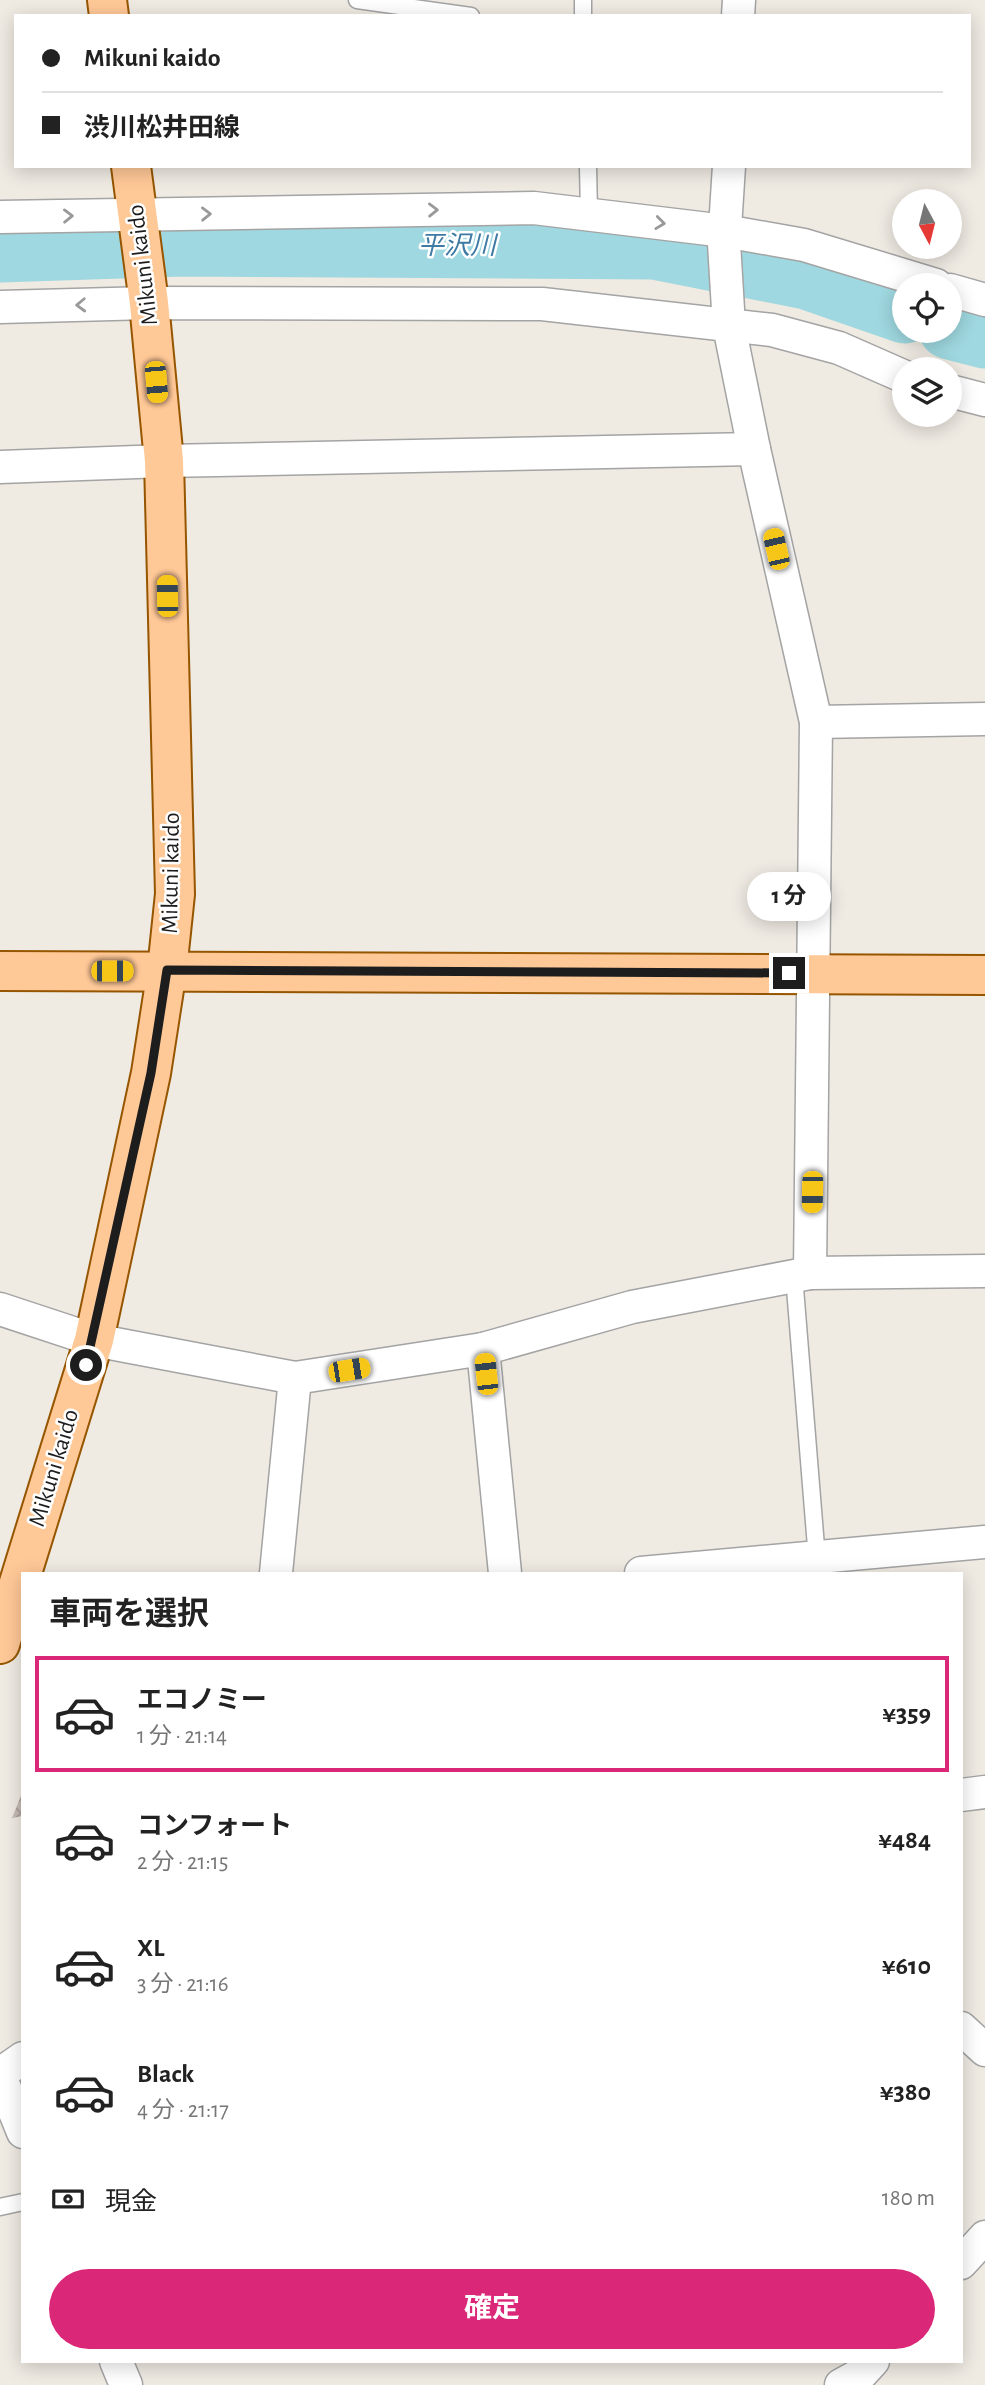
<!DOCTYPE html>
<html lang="ja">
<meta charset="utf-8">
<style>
body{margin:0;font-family:"Alegreya Sans","Noto Sans JP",sans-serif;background:#f2f2f2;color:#222;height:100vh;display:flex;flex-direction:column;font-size:26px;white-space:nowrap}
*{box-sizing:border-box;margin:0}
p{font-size:23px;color:#767676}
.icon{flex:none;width:38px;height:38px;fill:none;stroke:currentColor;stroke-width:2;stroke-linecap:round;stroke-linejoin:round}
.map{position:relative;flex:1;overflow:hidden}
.panel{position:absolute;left:21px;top:1572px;width:942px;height:791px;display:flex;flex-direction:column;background:#fff;border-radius:0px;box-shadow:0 4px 18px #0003}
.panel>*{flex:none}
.guide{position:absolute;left:14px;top:14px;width:957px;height:154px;border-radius:0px;box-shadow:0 4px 18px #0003;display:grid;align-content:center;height:154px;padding:0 28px;background:#fff}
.needle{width:46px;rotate:173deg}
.controls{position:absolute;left:892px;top:189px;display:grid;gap:14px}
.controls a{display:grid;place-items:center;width:70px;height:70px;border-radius:50%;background:#fff;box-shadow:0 4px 18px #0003;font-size:35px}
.end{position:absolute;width:32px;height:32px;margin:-16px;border:9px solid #1d1d1d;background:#fff;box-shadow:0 0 0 4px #fff}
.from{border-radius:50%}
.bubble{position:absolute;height:49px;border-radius:24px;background:#fff;box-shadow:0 4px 18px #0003;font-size:23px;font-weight:700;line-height:49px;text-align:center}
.car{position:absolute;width:21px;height:42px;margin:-21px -10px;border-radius:9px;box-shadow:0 0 5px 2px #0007;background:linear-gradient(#f5c518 24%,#345 0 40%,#f5c518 0 76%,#345 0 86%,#f5c518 0)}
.guide b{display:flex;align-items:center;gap:24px;height:66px;font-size:26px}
.guide b+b{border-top:2px solid #e0e0e0}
.guide i{width:18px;height:18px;background:#222}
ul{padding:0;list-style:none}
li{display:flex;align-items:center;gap:21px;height:116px;margin:0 14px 10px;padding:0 14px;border:4px solid transparent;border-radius:0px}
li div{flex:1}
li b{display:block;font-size:26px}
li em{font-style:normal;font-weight:700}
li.active{border-color:#db2777}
li>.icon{width:63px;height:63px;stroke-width:1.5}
h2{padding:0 28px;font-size:32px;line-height:84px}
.pay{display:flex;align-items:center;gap:18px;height:77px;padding:0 28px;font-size:26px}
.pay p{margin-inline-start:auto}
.button{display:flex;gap:14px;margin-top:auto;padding:14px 28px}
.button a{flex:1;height:80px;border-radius:42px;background:#db2777;color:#fff;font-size:28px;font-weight:700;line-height:80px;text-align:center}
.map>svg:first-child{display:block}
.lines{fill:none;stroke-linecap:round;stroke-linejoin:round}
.river{stroke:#9fd8e0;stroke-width:65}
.building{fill:url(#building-cross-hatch)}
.service-casing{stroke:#a4a4a4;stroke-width:19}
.minor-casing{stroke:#a4a4a4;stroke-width:35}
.primary-casing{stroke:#965600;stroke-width:42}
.service{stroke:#fff;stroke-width:16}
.minor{stroke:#fff;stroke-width:32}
.primary{stroke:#ffc897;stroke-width:38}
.oneway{stroke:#999}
.route{stroke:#1d1d1d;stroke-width:9}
.labels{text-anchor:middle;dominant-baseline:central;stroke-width:5;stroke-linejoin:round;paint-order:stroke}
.street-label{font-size:24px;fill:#1d1d1d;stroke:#fff}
.water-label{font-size:26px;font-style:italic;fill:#3e7aa3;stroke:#fff}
</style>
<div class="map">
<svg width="985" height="2385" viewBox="0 0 985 2385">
<defs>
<pattern id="building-cross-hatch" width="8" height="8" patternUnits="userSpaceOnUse" patternTransform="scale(1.75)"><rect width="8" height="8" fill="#c7bbb5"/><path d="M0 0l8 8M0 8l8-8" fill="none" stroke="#aaa09b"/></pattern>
</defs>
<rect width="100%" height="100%" fill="#efeae2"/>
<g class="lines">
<!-- river -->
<g class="river">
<polyline points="0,250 181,244 655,247 807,277 905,311"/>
<polyline points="950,327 985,336"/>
</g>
</g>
<!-- building -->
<polygon class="building" points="23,1791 23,1816 12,1818"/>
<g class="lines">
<!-- service casing -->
<g class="service-casing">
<g id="service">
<polyline points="357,0 471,16"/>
<polyline points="583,16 583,0"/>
<polyline points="588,166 589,214"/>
<polyline points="794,1276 817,1559"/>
<polyline points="0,2207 23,2202"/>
</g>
</g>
<!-- minor casing -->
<g class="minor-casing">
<g id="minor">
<polyline points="738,16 739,0"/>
<polyline points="729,166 724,243 729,326 754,449 816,722 810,1273"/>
<polyline points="0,217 534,208 725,231 804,245 936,285"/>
<polyline points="950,290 985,300"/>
<polyline points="0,307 149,303 542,304 772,330 839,348 905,377"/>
<polyline points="950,391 985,400"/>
<polyline points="0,467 164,461 754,449"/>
<polyline points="816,722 985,719"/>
<polyline points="0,1309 94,1340 295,1378 483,1349 632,1307 810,1273 985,1271"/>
<polyline points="483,1349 505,1573"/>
<polyline points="276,1573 295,1378"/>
<polyline points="641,1573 985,1542"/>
<polyline points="961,1795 985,1792"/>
<polyline points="961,2028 985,2050"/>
<polyline points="0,2074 23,2058"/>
<polyline points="0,2076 23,2132"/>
<polyline points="961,2263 985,2237"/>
<polyline points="116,2361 126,2385"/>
<polyline points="841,2385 861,2374 873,2361"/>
</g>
</g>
<!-- primary casing -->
<g class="primary-casing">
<g id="primary">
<polyline points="107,0 109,16"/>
<polyline points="0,971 985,975"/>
<polyline points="0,1644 94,1340 151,1073 167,970 175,894 164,461 149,303 131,166"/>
</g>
</g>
<!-- service -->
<use href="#service" class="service"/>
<!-- minor -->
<use href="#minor" class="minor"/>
<!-- primary -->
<use href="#primary" class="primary"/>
</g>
<!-- one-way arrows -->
<defs><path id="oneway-chevron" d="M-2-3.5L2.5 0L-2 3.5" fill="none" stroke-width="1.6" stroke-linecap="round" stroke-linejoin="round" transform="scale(1.75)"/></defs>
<g class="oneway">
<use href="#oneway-chevron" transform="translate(433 210) rotate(-1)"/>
<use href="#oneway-chevron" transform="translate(206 214) rotate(-1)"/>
<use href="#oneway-chevron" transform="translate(68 216) rotate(-1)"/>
<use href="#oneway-chevron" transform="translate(660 223) rotate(7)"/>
<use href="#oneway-chevron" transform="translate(81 305) rotate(178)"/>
</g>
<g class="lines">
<!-- route -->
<polyline class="route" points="86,1365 151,1073 167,970 789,973"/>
</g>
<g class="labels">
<!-- street labels -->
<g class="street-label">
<text transform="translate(143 265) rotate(-97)">Mikuni kaido</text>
<text transform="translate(171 873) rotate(-89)">Mikuni kaido</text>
<text transform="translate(54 1468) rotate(-73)">Mikuni kaido</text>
</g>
<!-- water labels -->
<g class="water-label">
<text x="457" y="246">平沢川</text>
</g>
</g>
</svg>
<div class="controls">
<a><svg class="needle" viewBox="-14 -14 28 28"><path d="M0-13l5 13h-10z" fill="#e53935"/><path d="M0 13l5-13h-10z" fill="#767676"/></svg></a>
<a><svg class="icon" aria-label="locate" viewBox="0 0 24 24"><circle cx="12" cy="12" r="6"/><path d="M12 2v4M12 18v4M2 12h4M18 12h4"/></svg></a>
<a><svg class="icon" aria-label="layers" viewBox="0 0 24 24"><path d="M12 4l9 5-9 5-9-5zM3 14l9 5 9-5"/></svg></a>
</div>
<i class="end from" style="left:86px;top:1365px"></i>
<i class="end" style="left:789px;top:973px"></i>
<div class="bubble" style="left:747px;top:872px;width:84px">1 分</div>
<i class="car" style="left:156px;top:382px;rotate:175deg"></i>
<i class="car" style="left:776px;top:549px;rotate:347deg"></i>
<i class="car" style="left:167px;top:596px;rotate:359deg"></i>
<i class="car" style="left:112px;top:971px;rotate:90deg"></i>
<i class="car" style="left:812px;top:1192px;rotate:181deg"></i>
<i class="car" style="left:349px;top:1370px;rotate:81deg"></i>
<i class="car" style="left:486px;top:1374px;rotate:354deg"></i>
<div class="guide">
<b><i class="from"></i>Mikuni kaido</b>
<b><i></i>渋川松井田線</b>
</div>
<section class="panel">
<h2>車両を選択</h2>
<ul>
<li class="active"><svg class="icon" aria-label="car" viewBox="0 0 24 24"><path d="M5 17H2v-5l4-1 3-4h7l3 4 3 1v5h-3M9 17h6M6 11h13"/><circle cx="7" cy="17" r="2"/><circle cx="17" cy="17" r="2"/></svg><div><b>エコノミー</b><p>1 分 · 21:14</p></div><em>¥359</em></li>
<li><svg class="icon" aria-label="car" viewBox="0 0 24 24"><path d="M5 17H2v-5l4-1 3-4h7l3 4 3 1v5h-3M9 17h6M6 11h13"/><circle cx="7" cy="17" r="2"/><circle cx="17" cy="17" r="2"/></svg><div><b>コンフォート</b><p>2 分 · 21:15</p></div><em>¥484</em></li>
<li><svg class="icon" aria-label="car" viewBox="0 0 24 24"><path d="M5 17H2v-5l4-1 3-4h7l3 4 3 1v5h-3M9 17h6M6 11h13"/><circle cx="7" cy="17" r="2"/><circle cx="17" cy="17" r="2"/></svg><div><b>XL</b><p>3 分 · 21:16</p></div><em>¥610</em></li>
<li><svg class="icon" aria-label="car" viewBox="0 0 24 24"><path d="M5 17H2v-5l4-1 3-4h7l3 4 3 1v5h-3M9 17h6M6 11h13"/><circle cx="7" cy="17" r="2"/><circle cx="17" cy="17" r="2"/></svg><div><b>Black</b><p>4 分 · 21:17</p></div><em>¥380</em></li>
</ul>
<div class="pay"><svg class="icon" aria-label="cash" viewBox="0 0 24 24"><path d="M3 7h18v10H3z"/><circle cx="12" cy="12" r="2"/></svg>現金<p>180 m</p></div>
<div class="button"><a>確定</a></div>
</section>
</div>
